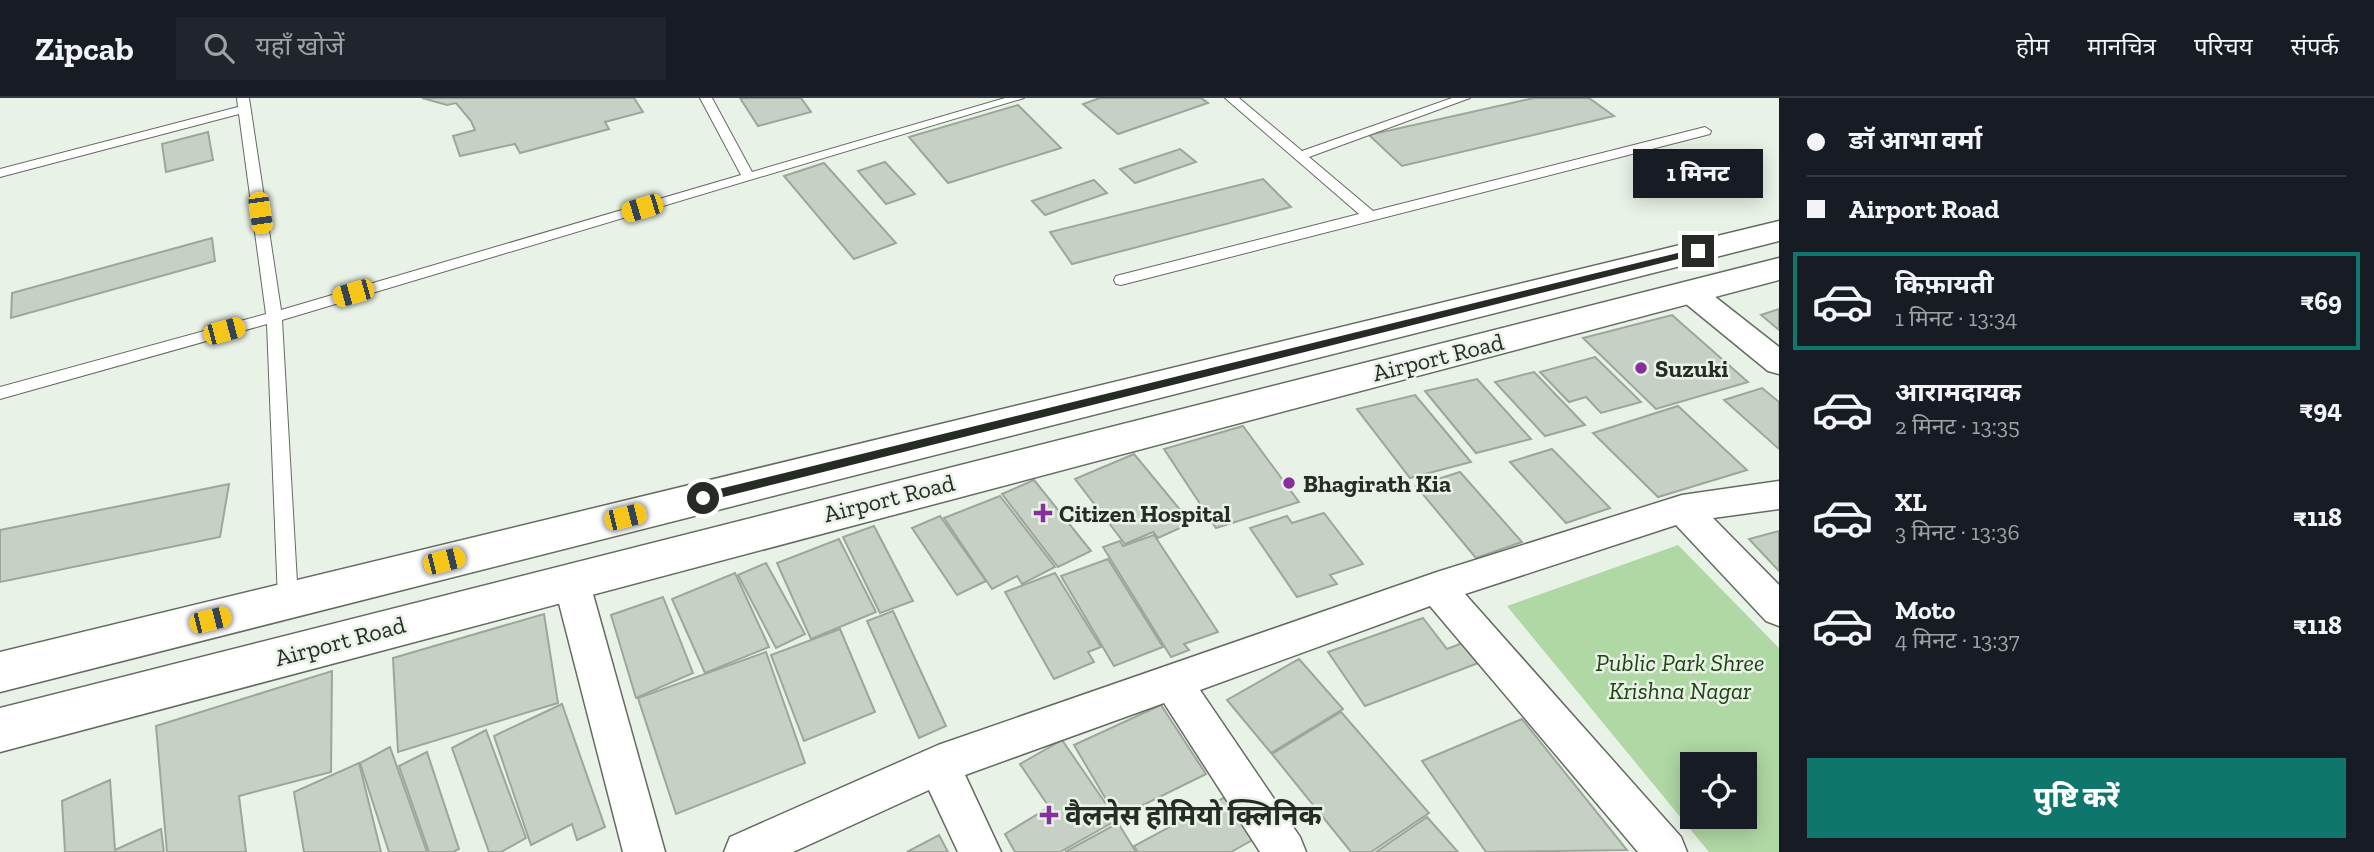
<!DOCTYPE html>
<html lang="hi">
<meta charset="utf-8">
<style>
body{margin:0;font-family:"Zilla Slab","Noto Sans Devanagari",serif;background:#20242c;color:#f1f3f6;height:100vh;display:flex;flex-direction:column;font-size:26px;white-space:nowrap}
*{box-sizing:border-box;margin:0}
p{font-size:23px;color:#9ea1a6}
.icon{flex:none;width:38px;height:38px;fill:none;stroke:currentColor;stroke-width:2;stroke-linecap:round;stroke-linejoin:round}
.map{position:relative;flex:1;overflow:hidden}
.sheet{display:flex;flex-direction:column;background:#171b24;width:595px}
.sheet>*{flex:none}
.hud{display:grid;align-content:center;height:154px;padding:0 28px;background:#171b24}
.fabs{position:absolute;left:1680px;top:654px;display:grid;gap:14px}
.fabs a{display:grid;place-items:center;width:77px;height:77px;border-radius:0px;background:#171b24;box-shadow:0 4px 18px #0003;font-size:35px}
.end{position:absolute;width:32px;height:32px;margin:-16px;border:9px solid #272b26;background:#fff;box-shadow:0 0 0 4px #fff}
.from{border-radius:50%}
.bubble{position:absolute;height:49px;border-radius:0px;background:#171b24;box-shadow:0 4px 18px #0003;font-size:23px;font-weight:800;line-height:49px;text-align:center}
.car{position:absolute;width:21px;height:42px;margin:-21px -10px;border-radius:9px;box-shadow:0 0 5px 2px #0007;background:linear-gradient(#f5c518 24%,#345 0 40%,#f5c518 0 76%,#345 0 86%,#f5c518 0)}
.hud b{display:flex;align-items:center;gap:24px;height:66px;font-size:26px}
.hud b+b{border-top:2px solid #363941}
.hud i{width:18px;height:18px;background:#f1f3f6}
ul{padding:0;list-style:none}
li{display:flex;align-items:center;gap:21px;height:98px;margin:0 14px 10px;padding:0 14px;border:4px solid transparent;border-radius:0px}
li div{flex:1}
li b{display:block;font-size:26px}
li em{font-style:normal;font-weight:800}
li.current{border-color:#0f766e}
li>.icon{width:63px;height:63px;stroke-width:1.5}
.button{display:flex;gap:14px;margin-top:auto;padding:14px 28px}
.button a{flex:1;height:80px;border-radius:0px;background:#0f766e;color:#fff;font-size:28px;font-weight:800;line-height:80px;text-align:center}
header{display:flex;align-items:center;gap:42px;box-sizing:border-box;height:98px;padding:0 35px;background:#171b24;border-bottom:2px solid #363941}
header strong{font-size:33px}
nav{display:flex;gap:38px;margin-inline-start:auto;font-size:24px}
.search{width:490px;height:63px;background:#20242c;display:flex;align-items:center;gap:18px;box-sizing:border-box;padding:0 24px;border-radius:0px;color:#9ea1a6;font-size:26px}
main{display:flex;flex:1;min-height:0}
.map>svg:first-child{display:block}
.green{fill:#afd8a4;fill-rule:evenodd}
.building{fill:#c6d0c4;stroke:#9ea69b;stroke-width:2}
.lines{fill:none;stroke-linecap:round;stroke-linejoin:round}
.lane-casing{stroke:#646c62;stroke-width:2}
.street-casing{stroke:#646c62;stroke-width:3}
.primary-casing{stroke:#646c62;stroke-width:3}
.lane{fill:#fff;fill-rule:evenodd}
.street{fill:#fff;fill-rule:evenodd}
.primary{fill:#fff;fill-rule:evenodd}
.route{fill:#272b26}
.poi-dot{fill:#872f9c;stroke:#e9f2e6;stroke-width:2.5}
.labels{text-anchor:middle;dominant-baseline:central;stroke-width:5;stroke-linejoin:round;paint-order:stroke}
.street-label{font-size:24px;fill:#272b26;stroke:#e9f2e6}
.poi-label{font-size:24px;font-weight:bold;fill:#272b26;stroke:#e9f2e6;text-anchor:start}
.park-label{font-size:24px;font-style:italic;fill:#1f4413;stroke:#e9f2e6}
.near-poi-label{font-size:28px;font-weight:bold;fill:#272b26;stroke:#e9f2e6;text-anchor:start}
</style>
<header>
<strong>Zipcab</strong>
<div class="search"><svg class="icon" aria-label="search" viewBox="0 0 24 24"><circle cx="10" cy="10" r="6"/><path d="M15 15l6 6"/></svg>यहाँ खोजें</div>
<nav><a>होम</a><a>मानचित्र</a><a>परिचय</a><a>संपर्क</a></nav>
</header>
<main>
<div class="map">
<svg width="1779" height="754" viewBox="0 0 1779 754">
<rect width="100%" height="100%" fill="#e9f2e6"/>
<!-- green -->
<path class="green" d="M1678,447L1779,550V754H1709L1507,508ZM1692,667H1745V719H1692Z"/>
<!-- building -->
<g class="building">
<polygon points="422,0 634,0 643,14 605,24 609,31 520,55 515,46 460,58 453,38 475,32 471,23 456,5 447,7"/>
<polygon points="740,0 801,0 811,14 758,28"/>
<polygon points="1100,0 1201,0 1208,5 1118,36 1083,6"/>
<polygon points="1534,0 1589,0 1614,18 1402,68 1369,37"/>
<polygon points="1018,7 1061,50 948,85 909,39"/>
<polygon points="208,34 213,62 166,74 162,46"/>
<polygon points="1180,51 1196,64 1135,85 1120,71"/>
<polygon points="885,64 915,96 886,106 858,73"/>
<polygon points="824,65 896,145 854,161 784,78"/>
<polygon points="1263,81 1291,109 1072,166 1050,134"/>
<polygon points="1094,82 1107,95 1045,117 1032,103"/>
<polygon points="212,140 215,163 11,220 12,195"/>
<polygon points="1779,211 1779,232 1761,217"/>
<polygon points="1672,217 1748,284 1656,311 1583,240"/>
<polygon points="1595,259 1641,304 1601,315 1586,299 1569,304 1540,274"/>
<polygon points="1534,274 1585,327 1545,338 1495,284"/>
<polygon points="1477,281 1531,341 1476,355 1425,293"/>
<polygon points="1762,290 1779,304 1779,351 1724,302"/>
<polygon points="1415,297 1471,364 1410,380 1357,311"/>
<polygon points="1678,308 1747,372 1658,399 1593,335"/>
<polygon points="1243,328 1299,404 1216,430 1164,351"/>
<polygon points="1552,351 1610,410 1566,425 1510,364"/>
<polygon points="1134,356 1191,425 1158,440 1153,434 1125,446 1075,381"/>
<polygon points="1460,374 1522,444 1476,460 1416,388"/>
<polygon points="1034,382 1091,453 1058,469 1002,396"/>
<polygon points="229,386 220,439 0,484 0,432"/>
<polygon points="1000,398 1055,469 1022,486 1017,478 992,491 944,420"/>
<polygon points="1324,415 1363,466 1330,477 1337,486 1297,499 1250,430 1287,418 1292,425"/>
<polygon points="940,418 986,483 957,497 912,430"/>
<polygon points="874,428 913,503 880,515 843,439"/>
<polygon points="1779,433 1779,473 1749,441"/>
<polygon points="1154,437 1218,534 1184,546 1189,552 1171,559 1103,449 1120,443 1123,448"/>
<polygon points="839,441 876,514 811,541 777,465"/>
<polygon points="1108,461 1163,549 1114,568 1061,478"/>
<polygon points="766,465 805,536 776,550 738,477"/>
<polygon points="735,475 769,549 705,575 672,501"/>
<polygon points="1055,475 1101,549 1088,554 1094,564 1054,581 1005,494"/>
<polygon points="663,499 693,575 636,600 611,517"/>
<polygon points="893,513 946,628 919,640 867,523"/>
<polygon points="544,516 558,605 398,654 393,560"/>
<polygon points="1423,520 1447,551 1465,544 1481,564 1365,608 1328,554"/>
<polygon points="840,531 875,614 804,643 771,557"/>
<polygon points="766,554 805,665 676,716 638,600"/>
<polygon points="1299,561 1343,611 1271,655 1227,602"/>
<polygon points="332,573 331,674 239,698 246,754 167,754 156,628"/>
<polygon points="562,606 605,729 577,742 572,726 531,747 494,638"/>
<polygon points="1161,607 1206,676 1117,720 1074,647"/>
<polygon points="1341,614 1429,715 1371,754 1351,754 1272,656"/>
<polygon points="1522,621 1627,752 1486,754 1422,663"/>
<polygon points="486,632 526,740 501,754 489,754 452,650"/>
<polygon points="1062,642 1117,722 1060,754 1015,754 1005,736 1049,709 1020,666"/>
<polygon points="390,649 427,754 389,754 360,665"/>
<polygon points="427,654 459,751 453,754 429,754 399,668"/>
<polygon points="359,665 381,754 304,754 294,694"/>
<polygon points="110,682 115,752 161,731 164,754 65,754 62,703"/>
<polygon points="1227,698 1256,740 1231,754 1138,754 1134,748"/>
<polygon points="1427,719 1458,754 1376,754"/>
<polygon points="1118,725 1136,754 1065,754"/>
<polygon points="939,737 948,754 907,754"/>
</g>
<g class="lines">
<!-- lane casing -->
<g class="lane-casing">
<g id="lane">
<polygon points="237,0 249,0 281,212 741,77 700,0 712,0 752,74 1005,0 1024,0 282,222 298,502 295,508 288,510 281,508 278,502 267,226 0,301 0,289 266,216 239,16 0,79 0,71 238,9"/>
<polygon points="1225,0 1239,0 1302,53 1452,0 1470,0 1309,59 1373,113 1705,29 1711,33 1710,36 1121,187 1116,186 1114,182 1116,178 1359,116"/>
</g>
</g>
<!-- street casing -->
<g class="street-casing">
<g id="street">
<polygon points="1690,184 1700,187 1779,249 1779,276 1768,273 1680,201 1676,194 1680,187"/>
<polygon points="1779,383 1779,411 1713,420 1779,487 1779,528 1766,523 1676,427 1465,496 1681,739 1687,754 1638,754 1430,508 1200,592 1300,739 1306,754 1260,754 1164,605 965,677 1001,754 958,754 929,692 793,754 724,754 730,739 938,647 1437,474 1682,397"/>
<polygon points="571,466 584,471 589,482 665,754 623,754 553,482 558,471"/>
</g>
</g>
<!-- primary casing -->
<g class="primary-casing">
<g id="primary">
<polygon points="1779,123 1779,143 0,594 0,554"/>
<polygon points="1779,160 1779,182 0,654 0,610"/>
</g>
</g>
<!-- lane -->
<use href="#lane" class="lane"/>
<!-- street -->
<use href="#street" class="street"/>
<!-- primary -->
<use href="#primary" class="primary"/>
</g>
<!-- route -->
<polygon class="route" points="1698,150 1703,153 1702,155 703,404 697,400 703,395"/>
<!-- markers -->
<g class="poi-dot">
<circle cx="1641" cy="270" r="7"/>
<circle cx="1289" cy="385" r="7"/>
<path d="M1039.5 404.5h7v7h7v7h-7v7h-7v-7h-7v-7h7z"/>
<path d="M1045.5 706.5h7v7h7v7h-7v7h-7v-7h-7v-7h7z"/>
</g>
<g class="labels">
<!-- street labels -->
<g class="street-label">
<text transform="translate(1438 259) rotate(-14)">Airport Road</text>
<text transform="translate(889 400) rotate(-14)">Airport Road</text>
<text transform="translate(340 543) rotate(-15)">Airport Road</text>
</g>
<!-- poi labels -->
<g class="poi-label">
<text x="1655" y="270">Suzuki</text>
<text x="1303" y="385">Bhagirath Kia</text>
<text x="1059" y="415">Citizen Hospital</text>
</g>
<!-- park labels -->
<g class="park-label">
<text x="1680" y="564">Public Park Shree<tspan x="1680" dy="28">Krishna Nagar</tspan></text>
</g>
<!-- near-poi labels -->
<g class="near-poi-label">
<text x="1065" y="717">वैलनेस होमियो क्लिनिक</text>
</g>
</g>
</svg>
<div class="fabs">
<a><svg class="icon" aria-label="locate" viewBox="0 0 24 24"><circle cx="12" cy="12" r="6"/><path d="M12 2v4M12 18v4M2 12h4M18 12h4"/></svg></a>
</div>
<i class="end from" style="left:703px;top:400px"></i>
<i class="end" style="left:1698px;top:153px"></i>
<div class="bubble" style="left:1633px;top:51px;width:130px">1 मिनट</div>
<i class="car" style="left:642px;top:110px;rotate:253deg"></i>
<i class="car" style="left:260px;top:115px;rotate:172deg"></i>
<i class="car" style="left:353px;top:195px;rotate:254deg"></i>
<i class="car" style="left:224px;top:233px;rotate:75deg"></i>
<i class="car" style="left:625px;top:419px;rotate:76deg"></i>
<i class="car" style="left:444px;top:463px;rotate:76deg"></i>
<i class="car" style="left:210px;top:522px;rotate:76deg"></i>
</div>
<section class="sheet">
<div class="hud">
<b><i class="from"></i>ङॉ आभा वर्मा</b>
<b><i></i>Airport Road</b>
</div>
<ul>
<li class="current"><svg class="icon" aria-label="car" viewBox="0 0 24 24"><path d="M5 17H2v-5l4-1 3-4h7l3 4 3 1v5h-3M9 17h6M6 11h13"/><circle cx="7" cy="17" r="2"/><circle cx="17" cy="17" r="2"/></svg><div><b>किफ़ायती</b><p>1 मिनट · 13:34</p></div><em>₹69</em></li>
<li><svg class="icon" aria-label="car" viewBox="0 0 24 24"><path d="M5 17H2v-5l4-1 3-4h7l3 4 3 1v5h-3M9 17h6M6 11h13"/><circle cx="7" cy="17" r="2"/><circle cx="17" cy="17" r="2"/></svg><div><b>आरामदायक</b><p>2 मिनट · 13:35</p></div><em>₹94</em></li>
<li><svg class="icon" aria-label="car" viewBox="0 0 24 24"><path d="M5 17H2v-5l4-1 3-4h7l3 4 3 1v5h-3M9 17h6M6 11h13"/><circle cx="7" cy="17" r="2"/><circle cx="17" cy="17" r="2"/></svg><div><b>XL</b><p>3 मिनट · 13:36</p></div><em>₹118</em></li>
<li><svg class="icon" aria-label="car" viewBox="0 0 24 24"><path d="M5 17H2v-5l4-1 3-4h7l3 4 3 1v5h-3M9 17h6M6 11h13"/><circle cx="7" cy="17" r="2"/><circle cx="17" cy="17" r="2"/></svg><div><b>Moto</b><p>4 मिनट · 13:37</p></div><em>₹118</em></li>
</ul>
<div class="button"><a>पुष्टि करें</a></div>
</section>
</main>
